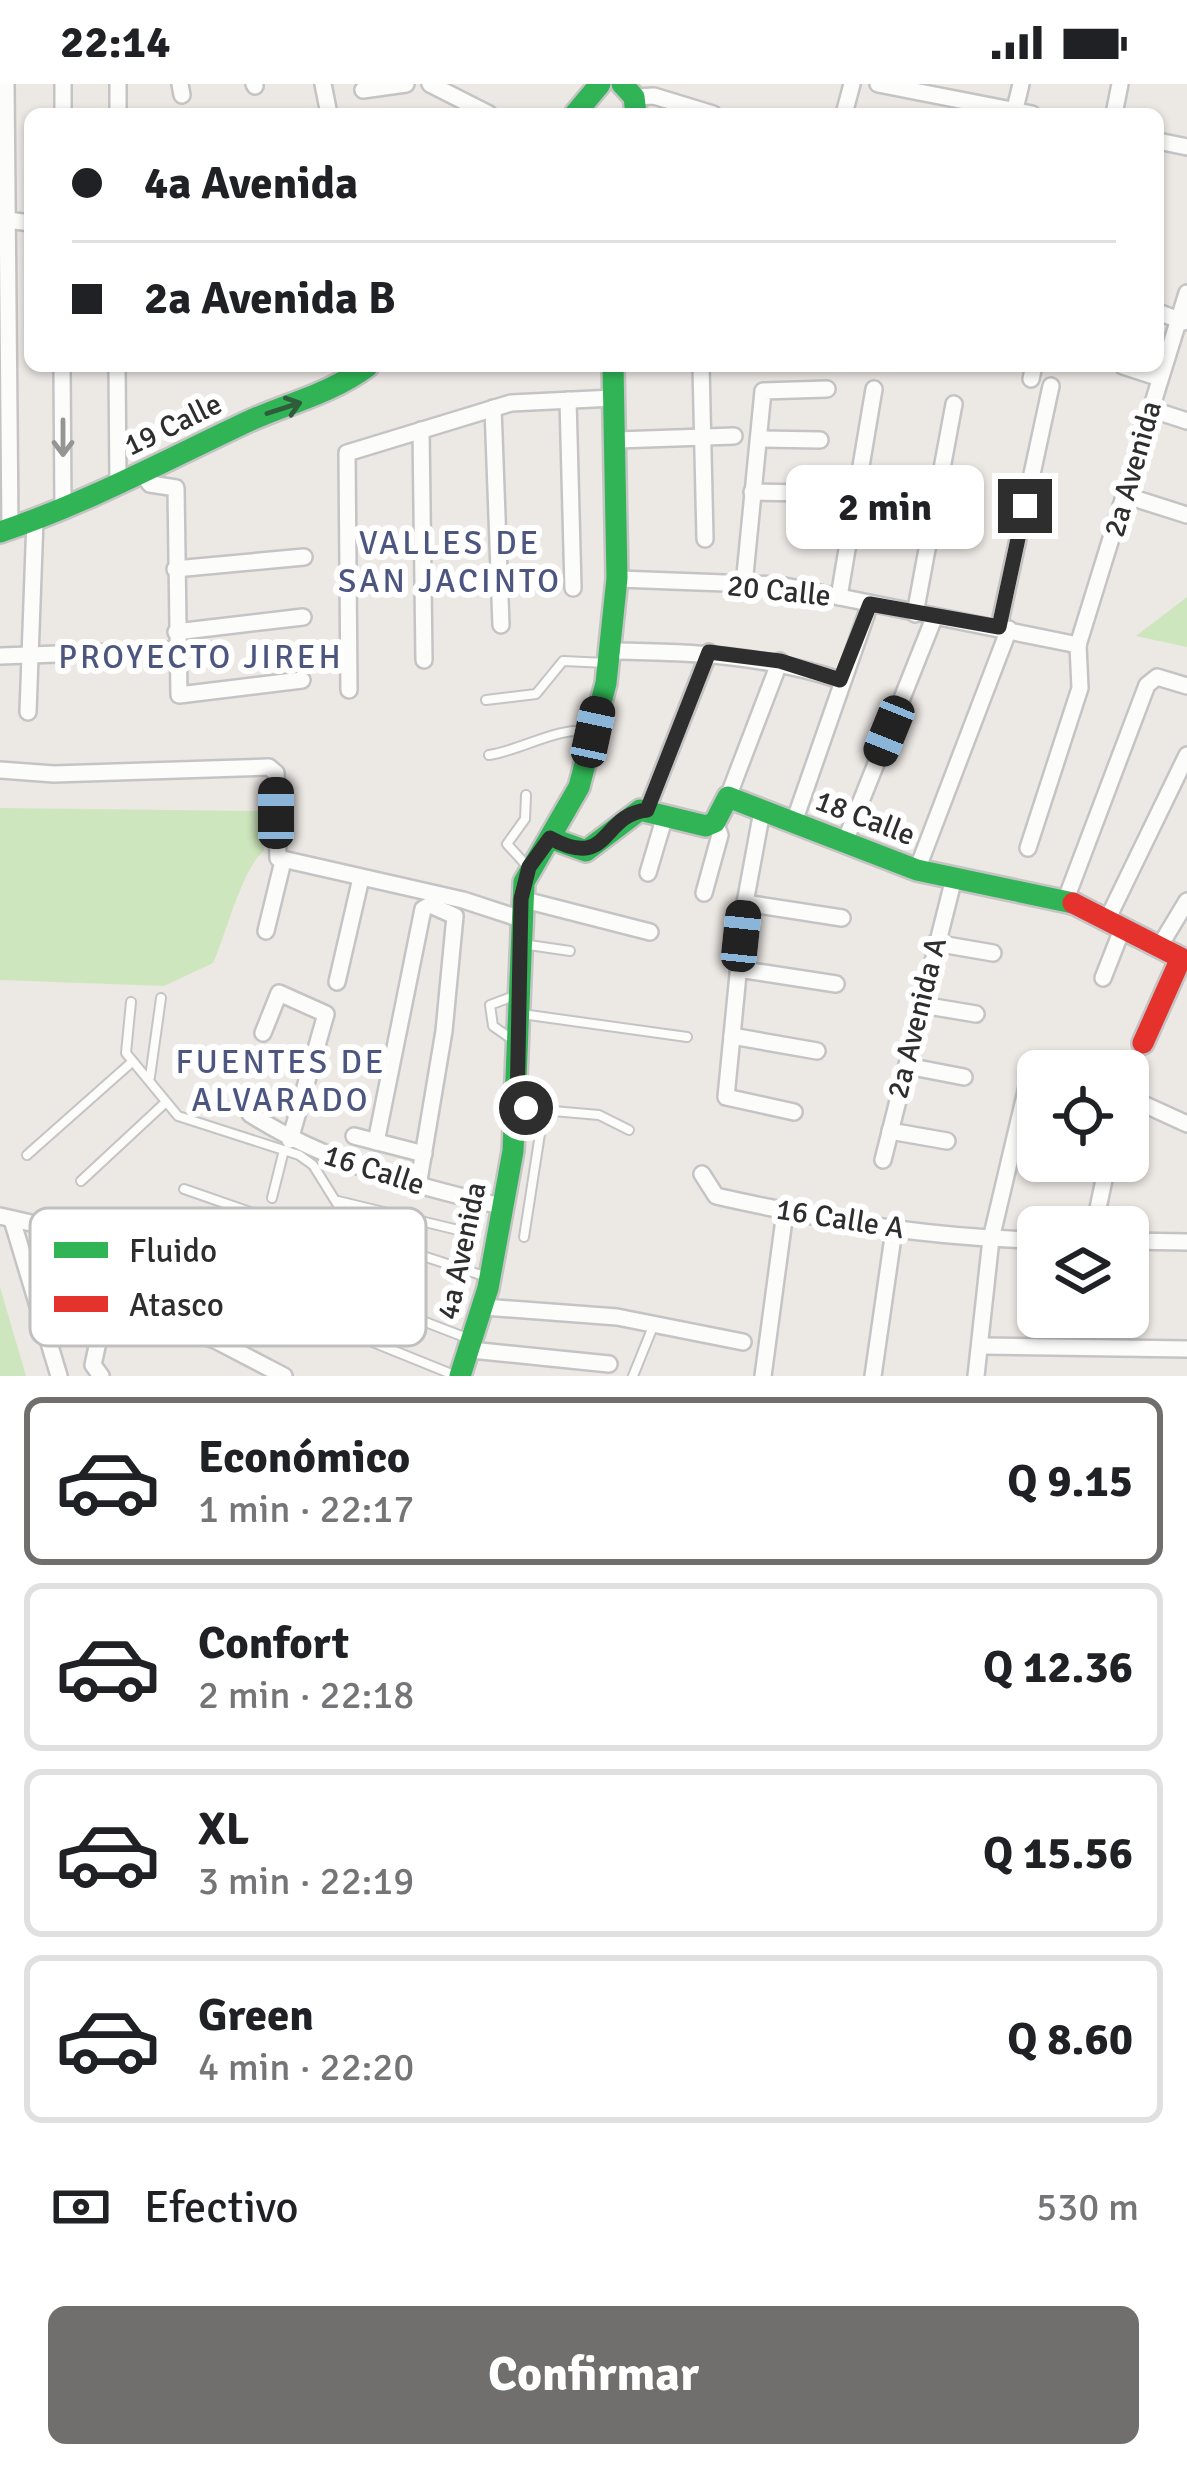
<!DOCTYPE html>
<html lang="es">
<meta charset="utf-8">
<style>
body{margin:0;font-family:Signika,sans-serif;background:#f2f2f2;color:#202124;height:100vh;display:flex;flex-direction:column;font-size:45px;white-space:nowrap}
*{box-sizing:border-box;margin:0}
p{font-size:39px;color:#757577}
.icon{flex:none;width:66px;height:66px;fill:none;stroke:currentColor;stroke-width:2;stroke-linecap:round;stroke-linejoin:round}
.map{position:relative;height:1292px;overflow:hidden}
.details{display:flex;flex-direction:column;background:#fff;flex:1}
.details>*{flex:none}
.banner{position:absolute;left:24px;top:24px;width:1140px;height:264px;border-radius:18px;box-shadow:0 3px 9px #0004;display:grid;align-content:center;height:264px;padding:0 48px;background:#fff}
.tools{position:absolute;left:1017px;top:966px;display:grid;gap:24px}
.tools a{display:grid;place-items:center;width:132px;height:132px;border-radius:18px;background:#fff;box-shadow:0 3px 9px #0004;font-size:60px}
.end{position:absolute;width:54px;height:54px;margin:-27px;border:15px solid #2e2e2e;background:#fff;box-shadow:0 0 0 6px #fff}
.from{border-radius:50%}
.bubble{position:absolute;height:84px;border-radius:18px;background:#fff;box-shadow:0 3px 9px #0004;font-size:39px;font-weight:700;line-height:84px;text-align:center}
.car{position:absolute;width:36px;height:72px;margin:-36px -18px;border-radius:15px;box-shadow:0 0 9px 3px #0007;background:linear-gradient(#222 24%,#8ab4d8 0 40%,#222 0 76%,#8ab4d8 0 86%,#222 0)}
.banner b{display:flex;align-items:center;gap:42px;height:114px;font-size:45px}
.banner b+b{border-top:3px solid #e0e0e0}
.banner i{width:30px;height:30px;background:#202124}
ul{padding:21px 0 0;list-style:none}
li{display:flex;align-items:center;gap:36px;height:168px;margin:0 24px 18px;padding:0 24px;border:6px solid #e0e0e0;border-radius:18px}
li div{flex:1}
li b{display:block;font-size:45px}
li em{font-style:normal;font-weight:700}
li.active{border-color:#706f6e}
li>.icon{width:108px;height:108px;stroke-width:1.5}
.pay{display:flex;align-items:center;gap:30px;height:132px;padding:0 48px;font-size:45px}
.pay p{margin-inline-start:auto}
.cta{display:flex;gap:24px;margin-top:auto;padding:24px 48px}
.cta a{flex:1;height:138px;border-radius:18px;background:#706f6e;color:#fff;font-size:48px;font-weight:700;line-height:138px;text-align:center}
.status{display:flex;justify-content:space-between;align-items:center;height:84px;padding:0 60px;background:#fff;direction:ltr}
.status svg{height:33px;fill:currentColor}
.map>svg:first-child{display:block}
.green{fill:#cee6be}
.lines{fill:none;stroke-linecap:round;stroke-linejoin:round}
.lane-casing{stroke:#c5c4c5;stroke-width:12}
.street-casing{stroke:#c5c4c5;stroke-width:20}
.fast-casing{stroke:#c5c4c5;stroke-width:26}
.jam-casing{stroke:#c5c4c5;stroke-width:26}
.lane{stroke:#fcfcfb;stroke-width:8}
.street{stroke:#fcfcfb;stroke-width:15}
.fast{stroke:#30b455;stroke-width:21}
.jam{stroke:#e5322d;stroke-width:21}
.oneway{stroke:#2f5d3c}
.oneway2{stroke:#959594}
.route{stroke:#2e2e2e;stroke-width:15}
.labels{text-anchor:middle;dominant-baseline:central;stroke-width:12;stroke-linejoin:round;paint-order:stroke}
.street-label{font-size:30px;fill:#2e2e2e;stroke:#fff}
.neighbourhood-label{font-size:33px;letter-spacing:3px;fill:#4d5680;stroke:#fff}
.key{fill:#fff;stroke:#c0c0c0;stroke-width:3}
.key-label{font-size:33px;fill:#2e2e2e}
</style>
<div class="status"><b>22:14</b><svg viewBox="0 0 49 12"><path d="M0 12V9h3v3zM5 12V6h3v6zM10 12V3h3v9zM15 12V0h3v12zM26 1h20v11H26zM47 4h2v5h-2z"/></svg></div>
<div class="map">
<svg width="1187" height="1292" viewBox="0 0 1187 1292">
<rect width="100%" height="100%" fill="#ece8e4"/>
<!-- green -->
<g class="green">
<polygon points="1187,513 1187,563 1136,552"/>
<path d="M0,724L259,727L264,767C242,784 227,848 213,879L164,902L0,896Z"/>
<polygon points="0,1203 26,1292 0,1292"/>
</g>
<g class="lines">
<!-- lane casing -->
<g class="lane-casing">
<g id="lane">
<polyline points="486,616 536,610 563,577 607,579"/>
<path d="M489,671C522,666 561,641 591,648"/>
<polyline points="526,711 525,735 507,760 527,782"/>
<polyline points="522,860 570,867"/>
<polyline points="131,918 126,969 178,1032 299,1071 313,1081 356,1150 490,1194"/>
<polyline points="522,930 687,953"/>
<polyline points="516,958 493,942 490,921 519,910"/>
<polyline points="150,993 161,914"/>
<polyline points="518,1024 599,1031 629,1046"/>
<polyline points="27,1071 132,978"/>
<polyline points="81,1097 166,1018"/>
<polyline points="184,1105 273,1136 279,1152 266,1215 454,1291"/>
<polyline points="272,1114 284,1066"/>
<polyline points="338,1117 458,1146"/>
<polyline points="351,1146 345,1173 400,1200 397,1227 472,1256"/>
<polyline points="524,1153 544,1024"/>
<polyline points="371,1218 395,1225"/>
<polyline points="633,1292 654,1240"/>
</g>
</g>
<!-- street casing -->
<g class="street-casing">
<g id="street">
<polyline points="6,0 10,445"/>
<polyline points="180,0 182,11"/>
<polyline points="254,0 255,2"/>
<polyline points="323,0 329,30"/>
<polyline points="430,0 489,30"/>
<polyline points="878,0 1032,30"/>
<polyline points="363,6 406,0"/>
<polyline points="634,13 654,12 713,30"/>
<polyline points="1015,25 1021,0"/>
<polyline points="63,30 63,0"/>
<polyline points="118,30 118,0"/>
<polyline points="844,30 852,0"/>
<polyline points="1114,30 1120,0"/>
<polyline points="1158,57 1187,63"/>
<polyline points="0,135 30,139"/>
<polyline points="1158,228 1184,238"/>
<polyline points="62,282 63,425"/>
<polyline points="117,282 118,401"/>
<polyline points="701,282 705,455"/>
<polyline points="1123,282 1160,294"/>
<polyline points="1031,295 1034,282"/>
<polyline points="568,316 573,504"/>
<polyline points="493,324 501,541"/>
<polyline points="1150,325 1187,337"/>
<polyline points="421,346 424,576"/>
<polyline points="760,355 820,356"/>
<polyline points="617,356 734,352"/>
<polyline points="142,389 150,400 176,404 179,611 302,596"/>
<polyline points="752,408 813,409"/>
<polyline points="1127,412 1187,431"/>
<polyline points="175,485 304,473"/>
<polyline points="619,495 780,501 1078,561"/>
<polyline points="744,501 763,307 827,305"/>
<polyline points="839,513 874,305"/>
<polyline points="915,530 954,320"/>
<polyline points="999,543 1051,302"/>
<polyline points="176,548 303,533"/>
<polyline points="1078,561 1187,209"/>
<path d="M612,567C693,568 763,571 840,596"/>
<polyline points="0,572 174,566"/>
<polyline points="349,606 347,369 511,319 614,314"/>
<polyline points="28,628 35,436"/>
<polyline points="0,686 54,690 269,683 276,689 278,774 463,816 521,835"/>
<polyline points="728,713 780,577"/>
<polyline points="647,726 709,568"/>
<polyline points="762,727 745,819 726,1013 794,1028"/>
<polyline points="794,738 870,520"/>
<polyline points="844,760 934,534"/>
<polyline points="1028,764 1080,604 1078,561"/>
<polyline points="917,786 1009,545"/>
<polyline points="648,789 665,732"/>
<polyline points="704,809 720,751 715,738"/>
<polyline points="521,815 650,848"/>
<polyline points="1066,815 1147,601 1157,593 1187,602"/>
<polyline points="745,819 842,834"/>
<polyline points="1108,834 1187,671"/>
<polyline points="266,847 283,777"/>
<polyline points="935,859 993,869"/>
<polyline points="1161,860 1187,817"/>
<polyline points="738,885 836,900"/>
<polyline points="1103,894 1123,843"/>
<polyline points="337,898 361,794"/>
<polyline points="922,921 976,930"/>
<polyline points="263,949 279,909 326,930 290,1056"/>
<polyline points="732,952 817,967"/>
<polyline points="907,982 964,993"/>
<polyline points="1128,1013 1187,1040"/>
<path d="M250,1030C328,1080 416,1102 505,1123"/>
<polyline points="890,1047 947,1057"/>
<polyline points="354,1052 424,1070"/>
<polyline points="376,1058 423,825 430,821 455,832 444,947 418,1102"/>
<polyline points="883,1076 954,794"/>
<path d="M702,1090L716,1112C822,1136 929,1154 1038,1156"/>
<polyline points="0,1132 93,1153 100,1249 93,1281 101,1292"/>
<polyline points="13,1139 59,1292"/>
<polyline points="1094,1143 1108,1077"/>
<polyline points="1128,1157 1187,1158"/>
<polyline points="484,1223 617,1233 743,1258"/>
<polyline points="153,1233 215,1256 284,1292"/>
<polyline points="982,1262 1187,1265"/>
<polyline points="471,1266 609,1280"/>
<polyline points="763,1292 785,1128"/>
<polyline points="873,1292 894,1146"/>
<polyline points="976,1292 991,1155 1030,990 1036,983 1054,987"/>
</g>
</g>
<!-- fast casing -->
<g class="fast-casing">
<g id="fast">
<polyline points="622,0 634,13 636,30"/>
<polyline points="575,30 600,0"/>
<path d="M0,448C87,419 166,376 249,337C289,319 332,309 368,282"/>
<polyline points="550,754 586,767 640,726 706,742 715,738 728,713 917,786 1073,819"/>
<polyline points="460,1292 488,1204 513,1067 524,798 579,703 606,599 617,494 613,282"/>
</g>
</g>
<!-- jam casing -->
<g class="jam-casing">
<polyline id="jam" points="1073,819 1181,874 1143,959"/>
</g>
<!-- lane -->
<use href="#lane" class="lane"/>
<!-- street -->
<use href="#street" class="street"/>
<!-- fast -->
<use href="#fast" class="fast"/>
<!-- jam -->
<use href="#jam" class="jam"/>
</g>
<!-- one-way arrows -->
<defs><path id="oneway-shaft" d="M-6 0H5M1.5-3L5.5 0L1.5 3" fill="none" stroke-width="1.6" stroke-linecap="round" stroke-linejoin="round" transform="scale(3)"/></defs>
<use class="oneway" href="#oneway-shaft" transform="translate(284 324) rotate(-18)"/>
<use class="oneway2" href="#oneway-shaft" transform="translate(63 354) rotate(90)"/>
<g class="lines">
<!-- route -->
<path class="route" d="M526,1024H517L521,815L529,783L550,754C611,787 600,731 647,726L709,568L780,577L840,596L870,520L999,543L1025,422"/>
</g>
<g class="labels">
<!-- street labels -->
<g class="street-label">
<text transform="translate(173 341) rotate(-26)">19 Calle</text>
<text transform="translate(1133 385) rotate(-74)">2a Avenida</text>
<text transform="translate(779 507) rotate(6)">20 Calle</text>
<text transform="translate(865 734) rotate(21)">18 Calle</text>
<text transform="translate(917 934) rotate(-76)">2a Avenida A</text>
<text transform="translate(374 1086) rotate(18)">16 Calle</text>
<text transform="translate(840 1135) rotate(9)">16 Calle A</text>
<text transform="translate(462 1167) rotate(-78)">4a Avenida</text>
</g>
<!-- neighbourhood labels -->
<g class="neighbourhood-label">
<text x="450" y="459">VALLES DE<tspan x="450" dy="38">SAN JACINTO</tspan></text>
<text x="201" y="573">PROYECTO JIREH</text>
<text x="281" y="978">FUENTES DE<tspan x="281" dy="38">ALVARADO</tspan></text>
</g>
</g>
<!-- legend -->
<rect x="30" y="1124" width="396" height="138" rx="18" class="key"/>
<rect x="54" y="1158" width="54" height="16" fill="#30b455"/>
<rect x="54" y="1212" width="54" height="16" fill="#e5322d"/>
<g class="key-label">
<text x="129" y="1178">Fluido</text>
<text x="129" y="1232">Atasco</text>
</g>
</svg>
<div class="tools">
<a><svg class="icon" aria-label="locate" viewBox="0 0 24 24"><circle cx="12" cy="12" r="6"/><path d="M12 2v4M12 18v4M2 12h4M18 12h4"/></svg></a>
<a><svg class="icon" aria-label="layers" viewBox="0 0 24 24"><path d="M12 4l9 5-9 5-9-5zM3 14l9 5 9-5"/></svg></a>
</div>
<i class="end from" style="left:526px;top:1024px"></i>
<i class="end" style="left:1025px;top:422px"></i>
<div class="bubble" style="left:786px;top:381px;width:198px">2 min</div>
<i class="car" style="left:889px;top:647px;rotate:202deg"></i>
<i class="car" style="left:593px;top:648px;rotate:12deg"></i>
<i class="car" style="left:276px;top:729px;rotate:0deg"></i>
<i class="car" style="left:741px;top:852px;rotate:6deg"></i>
<div class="banner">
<b><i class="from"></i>4a Avenida</b>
<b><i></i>2a Avenida B</b>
</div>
</div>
<section class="details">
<ul>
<li class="active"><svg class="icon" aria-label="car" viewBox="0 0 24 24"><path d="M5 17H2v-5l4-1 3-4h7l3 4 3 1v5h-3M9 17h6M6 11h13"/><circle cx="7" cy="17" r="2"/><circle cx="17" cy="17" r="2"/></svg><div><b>Económico</b><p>1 min · 22:17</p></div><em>Q 9.15</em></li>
<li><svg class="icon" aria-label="car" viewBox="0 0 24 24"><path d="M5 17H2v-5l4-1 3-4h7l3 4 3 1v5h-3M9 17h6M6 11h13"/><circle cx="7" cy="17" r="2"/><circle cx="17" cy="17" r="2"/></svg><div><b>Confort</b><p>2 min · 22:18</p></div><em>Q 12.36</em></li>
<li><svg class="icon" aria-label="car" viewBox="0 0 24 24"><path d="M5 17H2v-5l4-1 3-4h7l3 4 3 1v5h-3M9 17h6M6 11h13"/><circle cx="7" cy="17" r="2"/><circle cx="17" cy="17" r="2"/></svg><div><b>XL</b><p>3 min · 22:19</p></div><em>Q 15.56</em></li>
<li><svg class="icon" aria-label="car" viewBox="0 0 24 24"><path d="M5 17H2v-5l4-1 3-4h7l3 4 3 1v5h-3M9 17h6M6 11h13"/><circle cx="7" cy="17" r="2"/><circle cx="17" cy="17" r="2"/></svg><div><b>Green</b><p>4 min · 22:20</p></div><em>Q 8.60</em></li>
</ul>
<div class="pay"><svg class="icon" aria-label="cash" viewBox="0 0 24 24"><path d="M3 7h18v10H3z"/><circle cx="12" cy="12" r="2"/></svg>Efectivo<p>530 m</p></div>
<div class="cta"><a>Confirmar</a></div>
</section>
